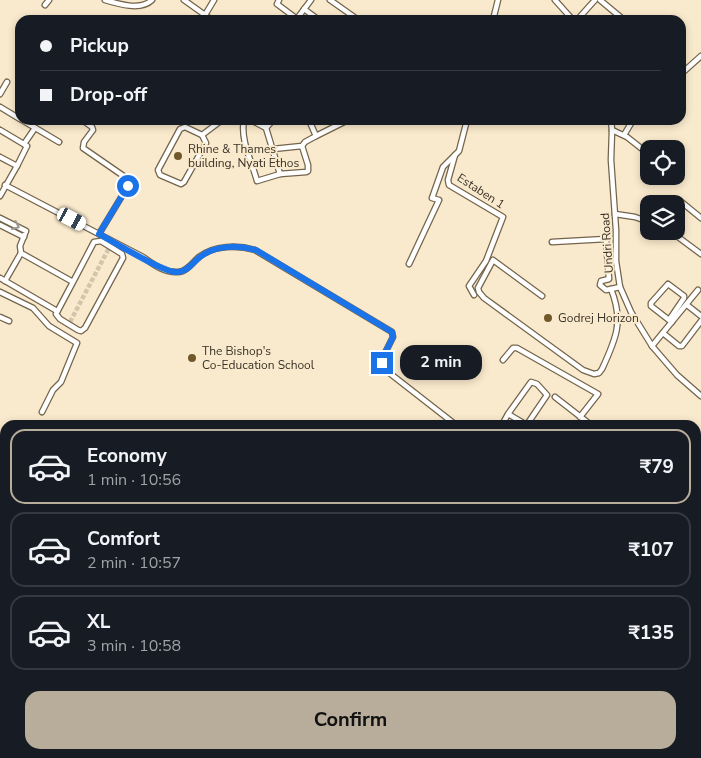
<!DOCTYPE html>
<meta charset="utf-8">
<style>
body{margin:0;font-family:"Nunito Sans",sans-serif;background:#20242c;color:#f1f3f6;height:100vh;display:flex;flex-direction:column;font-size:19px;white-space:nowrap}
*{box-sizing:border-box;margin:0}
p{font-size:16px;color:#9ea1a6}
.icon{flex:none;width:28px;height:28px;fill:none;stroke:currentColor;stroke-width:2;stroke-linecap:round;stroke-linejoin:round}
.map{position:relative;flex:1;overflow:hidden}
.sheet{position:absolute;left:0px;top:420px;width:701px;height:339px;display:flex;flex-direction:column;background:#171b24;border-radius:15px 15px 0 0;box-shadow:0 2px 8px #0003}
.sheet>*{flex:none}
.guide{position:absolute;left:15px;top:15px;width:671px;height:110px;border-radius:15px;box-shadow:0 2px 8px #0003;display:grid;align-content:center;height:110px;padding:0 25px;background:#171b24}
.buttons{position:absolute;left:640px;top:140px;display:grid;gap:10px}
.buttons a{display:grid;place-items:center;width:45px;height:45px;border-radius:10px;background:#171b24;box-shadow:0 2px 8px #0003;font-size:25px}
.end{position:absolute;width:22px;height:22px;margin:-11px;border:6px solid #1a73e8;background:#fff;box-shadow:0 0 0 2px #fff}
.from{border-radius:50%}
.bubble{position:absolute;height:35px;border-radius:15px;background:#171b24;box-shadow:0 2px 8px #0003;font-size:16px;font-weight:700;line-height:35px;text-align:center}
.car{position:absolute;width:15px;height:30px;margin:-15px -8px;border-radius:6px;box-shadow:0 0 4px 1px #0007;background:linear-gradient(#fff 24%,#345 0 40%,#fff 0 76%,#345 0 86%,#fff 0)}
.guide b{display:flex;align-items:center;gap:18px;height:48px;font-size:19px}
.guide b+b{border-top:1px solid #363941}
.guide i{width:12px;height:12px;background:#f1f3f6}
ul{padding:9px 0 0;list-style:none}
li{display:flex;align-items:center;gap:15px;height:75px;margin:0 10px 8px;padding:0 15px;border:2px solid #363941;border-radius:15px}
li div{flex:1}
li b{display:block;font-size:19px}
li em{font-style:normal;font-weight:700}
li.selected{border-color:#b7ad9a}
li>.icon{width:45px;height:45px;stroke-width:1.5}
.primary-button{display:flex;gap:10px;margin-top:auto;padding:10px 25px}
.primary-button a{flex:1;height:58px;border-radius:15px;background:#b7ad9a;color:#111;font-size:20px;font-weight:700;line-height:58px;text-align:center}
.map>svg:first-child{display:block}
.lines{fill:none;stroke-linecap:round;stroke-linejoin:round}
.minor-tunnel{stroke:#d3c5ac;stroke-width:4.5;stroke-dasharray:4.5 2;stroke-linecap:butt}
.minor-casing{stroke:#73644b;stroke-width:7}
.tertiary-casing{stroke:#73644b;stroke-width:8}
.secondary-casing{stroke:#73644b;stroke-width:9}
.minor{stroke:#fff;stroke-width:4.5}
.tertiary{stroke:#fff;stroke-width:5.5}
.secondary{stroke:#fff;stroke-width:6}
.oneway{stroke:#9c9893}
.route{stroke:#1a73e8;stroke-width:6}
.poi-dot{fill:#715829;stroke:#faeacd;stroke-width:2}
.labels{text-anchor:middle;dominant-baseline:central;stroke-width:4;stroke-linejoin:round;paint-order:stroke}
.poi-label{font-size:12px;fill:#383227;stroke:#faeacd;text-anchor:start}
.street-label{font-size:12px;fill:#383227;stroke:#faeacd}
</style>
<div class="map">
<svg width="701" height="758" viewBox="0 0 701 758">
<rect width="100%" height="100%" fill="#faeacd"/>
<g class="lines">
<!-- minor-tunnel -->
<polyline class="minor-tunnel" points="70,322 109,248"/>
<!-- minor casing -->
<g class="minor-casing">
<g id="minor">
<path d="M105,0C118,4 141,11 152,0"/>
<polyline points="184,0 212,20"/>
<polyline points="279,0 277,4 297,19"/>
<polyline points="330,0 357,19"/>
<polyline points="555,0 573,20"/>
<polyline points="600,0 624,20"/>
<polyline points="45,5 49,0"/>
<polyline points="304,9 319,20"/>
<polyline points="198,20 205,15 214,0"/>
<polyline points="296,20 311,0"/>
<polyline points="493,20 498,0"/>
<polyline points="577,20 595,0"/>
<polyline points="681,74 701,56"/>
<polyline points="0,94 7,82"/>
<polyline points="0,107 20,119"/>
<polyline points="22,120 59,142"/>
<polyline points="82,120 92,127 93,130 84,142 83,148 125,177 128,181 128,186 99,234"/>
<path d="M244,120C240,140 252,162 257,181L280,174L306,172L308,171V165L302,146"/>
<polyline points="251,120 266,128 280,174"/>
<polyline points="309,120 316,136 348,120"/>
<polyline points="611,120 612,130 611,160 616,230 616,261 620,287 631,312 652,346 677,375 701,396"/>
<polygon points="185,127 202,135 206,143 184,182 181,184 160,175 158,170 180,129"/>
<polyline points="266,128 273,120"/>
<polyline points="0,130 27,146 17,166"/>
<polyline points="612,130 627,137 646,152"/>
<polyline points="202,135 222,120"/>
<polyline points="624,135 633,120"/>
<polyline points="24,144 35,128"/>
<polyline points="273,149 302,146 305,142 316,136"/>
<polyline points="455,155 448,180 449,185 503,217 486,261 469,286 474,295"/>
<polyline points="0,157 17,166 0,196"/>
<path d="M5,185L143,257C153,264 164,273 178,272C187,272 193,262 199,257C214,245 238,245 255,250L392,332L393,337L382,359L383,368L456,425"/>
<polyline points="671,204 673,201 679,200 701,218"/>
<polyline points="615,214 635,217 649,222"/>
<polyline points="0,218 26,231 20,246 21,253 73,282 56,314 60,319 78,330 81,331 85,328 123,258 122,254 101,241 94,242 73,282"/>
<polyline points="0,225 24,237"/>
<polyline points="670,231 701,254"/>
<polyline points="552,242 606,239 609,279 601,281 600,285 606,290 611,289"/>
<polyline points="409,264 439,200 432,198 443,167 459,151 467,120"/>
<polyline points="0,278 57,311"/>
<polyline points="5,281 21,253"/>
<polyline points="0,292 33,308 49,326 77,343 61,382 53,390 42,412"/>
<path d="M542,296L493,260L478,288L479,292L484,298L583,370L594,374L599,373L602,369C616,339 624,321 611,289L620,287"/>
<polyline points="687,305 701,316"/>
<polyline points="0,317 9,321"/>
<polyline points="669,320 651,306 651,303 668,284 684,296 684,298 669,320 672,322"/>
<polyline points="663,333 679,346 682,346 701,321"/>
<polyline points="652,346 698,290"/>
<polyline points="503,360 513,348 517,348 598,394 580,417"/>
<polyline points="555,397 591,425"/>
<polyline points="502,425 508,414 531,382 537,384 547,395 528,423 525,424 508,414"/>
<polyline points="696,464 701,462"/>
<polyline points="696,566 701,566"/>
<polyline points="696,614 701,606"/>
<polyline points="696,632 701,638"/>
<polyline points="696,674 701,666"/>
<polyline points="696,684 701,676"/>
<polyline points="696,693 701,697"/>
<polyline points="696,729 701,721"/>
<polyline points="679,754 683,754"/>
<polyline points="77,758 84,754"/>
<polyline points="434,758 434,754"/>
<polyline points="473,758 473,754"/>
</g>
</g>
<!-- tertiary casing -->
<g class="tertiary-casing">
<polyline id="tertiary" points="163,754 168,758"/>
</g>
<!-- secondary casing -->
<g class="secondary-casing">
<g id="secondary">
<polyline points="0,527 5,530"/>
<polyline points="696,652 701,654"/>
<polyline points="365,754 367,758"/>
</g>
</g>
<!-- minor -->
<use href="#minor" class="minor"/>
<!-- tertiary -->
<use href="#tertiary" class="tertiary"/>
<!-- secondary -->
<use href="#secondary" class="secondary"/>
</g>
<!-- one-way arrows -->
<defs><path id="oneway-chevron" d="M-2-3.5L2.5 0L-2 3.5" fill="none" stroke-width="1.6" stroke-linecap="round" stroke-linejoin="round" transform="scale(1.25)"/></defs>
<use class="oneway" href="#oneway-chevron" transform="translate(16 226) rotate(25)"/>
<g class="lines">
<!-- route -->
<path class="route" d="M128,186L99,234C114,242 165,274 178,272C187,272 193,262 200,257C215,245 238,245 256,250L392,332L393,337L382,359V363"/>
</g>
<!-- markers -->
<g class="poi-dot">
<circle cx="178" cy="156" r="5"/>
<circle cx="548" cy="318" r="5"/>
<circle cx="192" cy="358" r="5"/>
</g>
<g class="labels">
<!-- poi labels -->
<g class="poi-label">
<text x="188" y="149">Rhine &amp; Thames<tspan x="188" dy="14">building, Nyati Ethos</tspan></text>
<text x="558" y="318">Godrej Horizon</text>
<text x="202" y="351">The Bishop's<tspan x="202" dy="14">Co-Education School</tspan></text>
</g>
<!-- street labels -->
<g class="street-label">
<text transform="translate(481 191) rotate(33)">Estaben 1</text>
<text transform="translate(607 243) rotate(-94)">Undri Road</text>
</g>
</g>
</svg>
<div class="buttons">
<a><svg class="icon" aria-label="locate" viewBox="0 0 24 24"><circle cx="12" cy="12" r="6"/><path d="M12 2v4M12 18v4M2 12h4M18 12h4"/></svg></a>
<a><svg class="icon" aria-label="layers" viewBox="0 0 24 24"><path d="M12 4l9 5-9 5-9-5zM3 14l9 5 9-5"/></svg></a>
</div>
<i class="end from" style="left:128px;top:186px"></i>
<i class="end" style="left:382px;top:363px"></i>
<div class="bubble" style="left:400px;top:345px;width:82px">2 min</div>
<i class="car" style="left:72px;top:219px;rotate:118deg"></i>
<div class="guide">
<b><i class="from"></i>Pickup</b>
<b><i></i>Drop-off</b>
</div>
<section class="sheet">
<ul>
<li class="selected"><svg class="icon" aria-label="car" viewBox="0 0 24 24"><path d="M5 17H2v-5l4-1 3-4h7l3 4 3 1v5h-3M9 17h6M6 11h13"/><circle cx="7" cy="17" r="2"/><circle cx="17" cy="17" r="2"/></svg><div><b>Economy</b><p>1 min · 10:56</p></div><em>₹79</em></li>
<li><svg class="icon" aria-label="car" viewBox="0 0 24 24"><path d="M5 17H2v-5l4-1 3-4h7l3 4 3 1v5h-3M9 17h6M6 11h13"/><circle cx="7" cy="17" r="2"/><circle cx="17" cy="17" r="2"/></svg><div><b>Comfort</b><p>2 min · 10:57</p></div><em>₹107</em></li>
<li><svg class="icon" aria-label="car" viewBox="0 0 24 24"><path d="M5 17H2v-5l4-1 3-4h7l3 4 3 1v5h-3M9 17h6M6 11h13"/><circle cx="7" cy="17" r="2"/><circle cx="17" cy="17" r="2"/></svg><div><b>XL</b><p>3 min · 10:58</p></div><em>₹135</em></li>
</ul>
<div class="primary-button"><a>Confirm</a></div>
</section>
</div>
